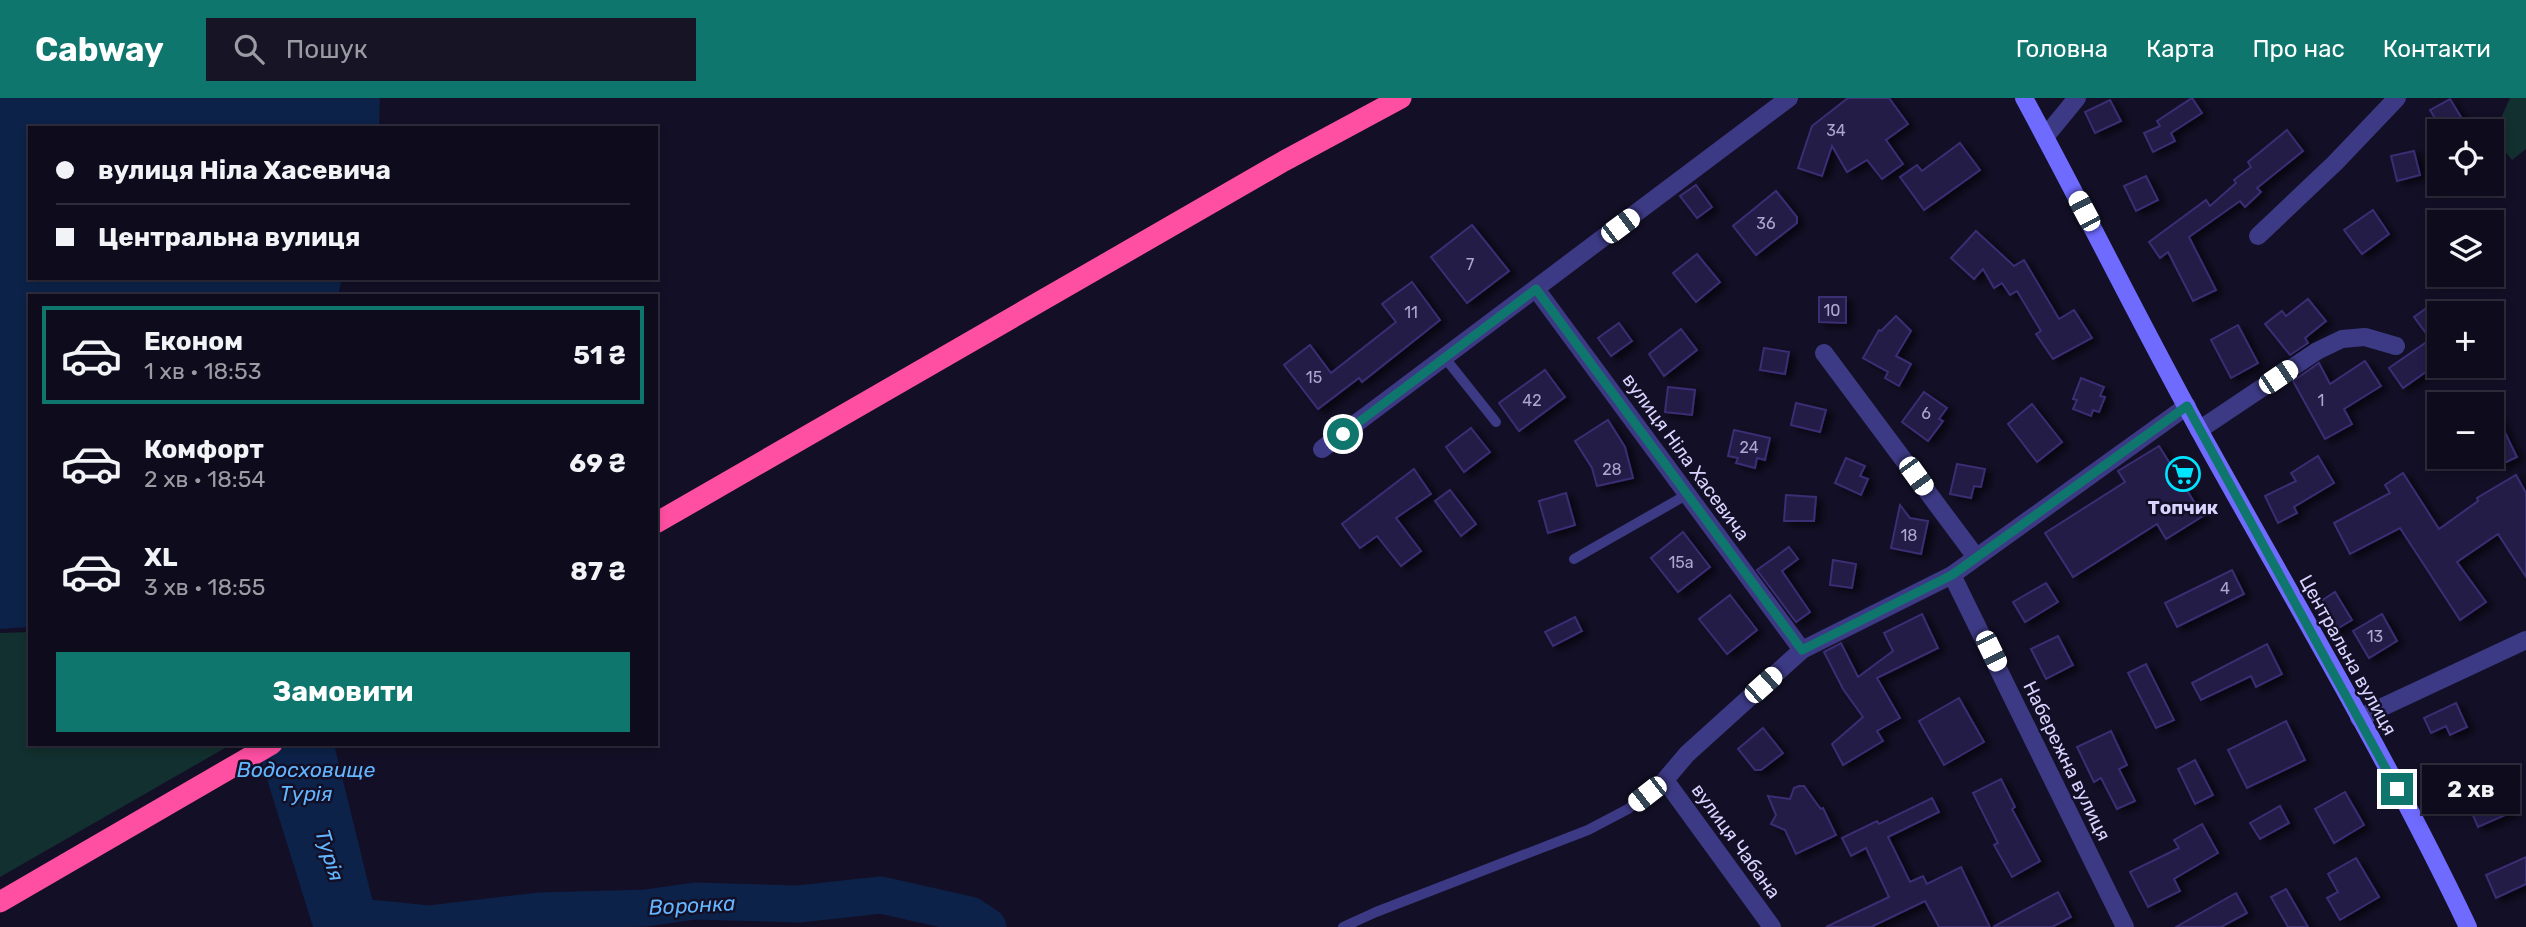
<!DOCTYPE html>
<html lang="uk">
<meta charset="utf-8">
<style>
body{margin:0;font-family:Rubik,sans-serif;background:#171425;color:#f1f3f6;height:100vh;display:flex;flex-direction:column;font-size:26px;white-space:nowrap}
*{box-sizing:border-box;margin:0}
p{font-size:23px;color:#9b9ba3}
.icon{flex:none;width:38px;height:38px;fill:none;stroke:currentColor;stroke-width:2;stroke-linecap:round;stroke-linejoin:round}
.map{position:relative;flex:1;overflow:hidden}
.sheet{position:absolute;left:28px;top:196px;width:630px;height:452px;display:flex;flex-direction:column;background:#0e0b1c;border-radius:0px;box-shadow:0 4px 10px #0003,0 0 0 2px #2e2b3b}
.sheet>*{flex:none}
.top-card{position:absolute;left:28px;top:28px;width:630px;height:154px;border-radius:0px;box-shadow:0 4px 10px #0003,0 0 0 2px #2e2b3b;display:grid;align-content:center;height:154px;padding:0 28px;background:#0e0b1c}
.tools{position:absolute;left:2427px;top:21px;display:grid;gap:14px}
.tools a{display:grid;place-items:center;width:77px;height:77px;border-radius:0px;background:#0e0b1c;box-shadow:0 4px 10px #0003,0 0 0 2px #2e2b3b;font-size:35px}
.end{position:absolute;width:32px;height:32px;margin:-16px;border:9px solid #0f766e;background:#fff;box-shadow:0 0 0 4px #fff}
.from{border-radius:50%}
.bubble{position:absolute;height:49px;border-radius:0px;background:#0e0b1c;box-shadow:0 4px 10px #0003,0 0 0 2px #2e2b3b;font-size:23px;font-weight:700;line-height:49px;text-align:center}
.car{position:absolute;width:21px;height:42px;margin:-21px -10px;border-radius:9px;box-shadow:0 0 5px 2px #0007;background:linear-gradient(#fff 24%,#345 0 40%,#fff 0 76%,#345 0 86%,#fff 0)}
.top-card b{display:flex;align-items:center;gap:24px;height:66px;font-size:26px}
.top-card b+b{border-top:2px solid #2e2b3b}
.top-card i{width:18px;height:18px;background:#f1f3f6}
ul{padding:12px 0 0;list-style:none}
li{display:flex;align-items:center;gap:21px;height:98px;margin:0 14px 10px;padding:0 14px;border:4px solid transparent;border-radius:0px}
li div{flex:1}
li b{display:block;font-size:26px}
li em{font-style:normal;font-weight:700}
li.on{border-color:#0f766e}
li>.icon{width:63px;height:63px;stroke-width:1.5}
.cta{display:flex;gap:14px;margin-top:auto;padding:14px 28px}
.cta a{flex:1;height:80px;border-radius:0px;background:#0f766e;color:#fff;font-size:28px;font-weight:700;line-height:80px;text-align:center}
header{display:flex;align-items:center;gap:42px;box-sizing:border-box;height:98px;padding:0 35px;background:#0f766e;color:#fff}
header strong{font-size:33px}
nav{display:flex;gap:38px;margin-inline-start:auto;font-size:24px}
.search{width:490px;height:63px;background:#171425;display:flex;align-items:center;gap:18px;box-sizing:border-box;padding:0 24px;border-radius:0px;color:#9b9ba3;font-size:26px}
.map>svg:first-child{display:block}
.green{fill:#12302f}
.water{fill:#0c2248}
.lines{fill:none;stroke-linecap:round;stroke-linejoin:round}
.river{stroke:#0c2248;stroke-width:37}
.building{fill:#241b47;stroke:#3b2d73;stroke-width:2;filter:url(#shadow)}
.lane{stroke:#3d3a85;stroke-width:10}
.street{stroke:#3d3a85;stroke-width:18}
.secondary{stroke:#6f6bff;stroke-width:18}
.highway{stroke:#ff4fa3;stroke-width:21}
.route{stroke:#0f766e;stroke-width:9}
.labels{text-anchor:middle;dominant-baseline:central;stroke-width:5;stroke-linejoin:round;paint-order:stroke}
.number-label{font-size:16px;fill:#aca6d1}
.street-label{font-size:19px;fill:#d9d4ff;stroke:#130f26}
.poi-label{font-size:19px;font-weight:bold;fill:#d9d4ff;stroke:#130f26}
.water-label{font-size:21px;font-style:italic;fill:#62b6ff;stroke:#130f26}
</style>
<header>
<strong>Cabway</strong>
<div class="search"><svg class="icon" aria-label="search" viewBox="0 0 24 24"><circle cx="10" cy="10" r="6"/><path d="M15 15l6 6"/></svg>Пошук</div>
<nav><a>Головна</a><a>Карта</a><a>Про нас</a><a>Контакти</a></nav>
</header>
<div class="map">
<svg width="2526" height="829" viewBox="0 0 2526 829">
<defs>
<filter id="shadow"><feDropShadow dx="6" dy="3.5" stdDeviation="3.5" flood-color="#0009"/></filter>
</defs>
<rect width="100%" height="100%" fill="#130f26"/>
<!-- green -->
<g class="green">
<polygon points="2510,0 2526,0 2526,51 2512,62 2493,38"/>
<polygon points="30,534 30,646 232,646 0,779 0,535"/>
</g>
<!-- water -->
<g class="water">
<polygon points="0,0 380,0 379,30 30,30 30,180 342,180 338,198 30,198 30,529 0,531"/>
<polygon points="256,646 334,646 379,829 313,829"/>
</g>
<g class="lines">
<!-- river -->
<polyline class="river" points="350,818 428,826 539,813 646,810 695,803 799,806 881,797 970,817 988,829"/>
</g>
<!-- building -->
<g class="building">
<polygon points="1848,0 1889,0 1908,26 1886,42 1903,66 1882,81 1867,62 1847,74 1832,48 1822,78 1798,70 1812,28"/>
<polygon points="2192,0 2202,15 2171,35 2175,43 2153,54 2144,35 2160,28 2157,23"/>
<polygon points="2450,1 2464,24 2448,33 2443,33 2430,12"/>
<polygon points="2110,2 2121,23 2095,35 2085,14"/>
<polygon points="2287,32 2303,53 2257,90 2261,94 2245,109 2240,103 2189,139 2216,192 2193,203 2168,154 2160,160 2149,144 2206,102 2210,108 2236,85 2234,82 2251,69 2248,64"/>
<polygon points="1960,45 1980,72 1924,112 1900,79 1917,67 1922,73"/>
<polygon points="2414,53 2420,77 2397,83 2391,58"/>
<polygon points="2146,78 2158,102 2136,113 2124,88"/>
<polygon points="1696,87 1712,109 1697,120 1680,98"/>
<polygon points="1776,93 1797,119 1797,125 1756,157 1733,128"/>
<polygon points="2373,112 2389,136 2362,156 2344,132"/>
<polygon points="1472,127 1509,173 1467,205 1431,159"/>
<polygon points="1976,133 2014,168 2024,162 2059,221 2074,212 2092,240 2053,261 2036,236 2041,233 2017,193 2010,197 2002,185 1994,190 1983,171 1974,181 1951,160"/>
<polygon points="1697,156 1720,184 1696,204 1673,175"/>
<polygon points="1412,184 1440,222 1362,284 1359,280 1318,311 1284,267 1310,247 1331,275 1396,224 1382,206"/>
<polygon points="1819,199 1846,199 1846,225 1819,224"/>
<polygon points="2308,201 2326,223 2305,240 2308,245 2290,257 2265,226 2282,213 2286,218"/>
<polygon points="2432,206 2440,215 2440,229 2428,238 2414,219"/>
<polygon points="1896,218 1911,233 1896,258 1911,266 1899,288 1885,280 1888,274 1863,260 1879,232 1881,233"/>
<polygon points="1619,225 1632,243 1611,258 1598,240"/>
<polygon points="2238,227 2258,265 2231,280 2211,242"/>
<polygon points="1681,231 1697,252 1664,278 1649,256"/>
<polygon points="2431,241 2440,254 2440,264 2403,290 2389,270"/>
<polygon points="1764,250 1789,254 1785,276 1760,272"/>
<polygon points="2365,263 2381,288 2344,311 2352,326 2325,341 2293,283 2319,265 2330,286"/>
<polygon points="1545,272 1565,299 1519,333 1499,305"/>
<polygon points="2081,280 2104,289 2100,298 2105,299 2099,314 2093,312 2091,318 2073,311 2077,302 2073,301"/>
<polygon points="1668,289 1695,292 1692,317 1665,314"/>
<polygon points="1924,294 1947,310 1939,321 1943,323 1928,343 1902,324"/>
<polygon points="1796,305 1826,312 1820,334 1791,327"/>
<polygon points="2032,306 2062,344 2037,364 2008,326"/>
<polygon points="2492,308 2517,359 2500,367 2492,350"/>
<polygon points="1608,322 1625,349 1633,380 1597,388 1592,370 1575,343"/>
<polygon points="1471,330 1490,354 1464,374 1446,349"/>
<polygon points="1734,332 1770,340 1765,362 1757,360 1755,370 1736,365 1738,360 1728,358"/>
<polygon points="2159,348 2203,418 2166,441 2157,426 2073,479 2045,435 2125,384 2118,373"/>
<polygon points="2318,358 2334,385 2294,409 2297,415 2278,425 2265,398 2296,383 2291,375"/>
<polygon points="1846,360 1865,368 1860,378 1868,381 1861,397 1835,385"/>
<polygon points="1957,366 1985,371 1981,389 1974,388 1971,400 1950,396"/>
<polygon points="1414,371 1431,396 1396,420 1421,453 1401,468 1377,438 1360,450 1342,426"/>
<polygon points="2403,375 2439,431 2478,403 2477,400 2516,377 2526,395 2526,479 2498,436 2457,464 2486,504 2460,522 2400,430 2350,456 2334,425 2390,395 2385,387"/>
<polygon points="1450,392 1476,426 1461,438 1435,403"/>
<polygon points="1566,395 1575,427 1548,435 1539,403"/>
<polygon points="1786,397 1816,399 1814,423 1784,423"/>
<polygon points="1900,407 1910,420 1928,423 1921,456 1891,450"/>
<polygon points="1683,434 1710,469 1678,494 1651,460"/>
<polygon points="1789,449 1798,461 1782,473 1810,514 1796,524 1757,472"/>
<polygon points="1833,462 1856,466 1852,490 1830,487"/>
<polygon points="2232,472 2244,496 2177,529 2165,505"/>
<polygon points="2046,485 2058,504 2025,524 2013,504"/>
<polygon points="2335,494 2352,522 2332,534 2315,507"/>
<polygon points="1730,497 1757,532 1727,556 1699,521"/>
<polygon points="1922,516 1938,550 1877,580 1900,620 1877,633 1883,643 1843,667 1832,646 1863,619 1843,591 1824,554 1841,545 1858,579 1893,553 1884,535"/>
<polygon points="2382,516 2397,543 2369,560 2353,533"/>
<polygon points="1575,519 1582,533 1553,548 1545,534"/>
<polygon points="2058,538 2073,567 2046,581 2031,551"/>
<polygon points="2267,546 2282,576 2256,589 2251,578 2201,602 2192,585"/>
<polygon points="2146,566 2174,622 2156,630 2128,575"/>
<polygon points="1959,600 1984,644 1944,667 1919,623"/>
<polygon points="2456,605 2467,629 2450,637 2446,628 2431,635 2424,620"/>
<polygon points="2286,623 2305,662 2247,690 2228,652"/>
<polygon points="1763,630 1783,655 1761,672 1755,672 1738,651"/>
<polygon points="2111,633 2127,667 2119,671 2135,703 2117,711 2101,680 2094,684 2077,649"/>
<polygon points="2195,662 2213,697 2195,706 2178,671"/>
<polygon points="2001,681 2015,709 2012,711 2040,763 2012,779 1994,747 1998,745 1973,695"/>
<polygon points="2498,684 2512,714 2478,729 2465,699"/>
<polygon points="1799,688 1804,688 1817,706 1821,711 1823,710 1836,737 1796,756 1785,732 1771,726 1776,717 1768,698 1790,701 1794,690"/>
<polygon points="2345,694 2364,727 2334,745 2315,711"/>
<polygon points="1932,700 1939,714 1888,739 1910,784 1923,778 1927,786 1961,769 1990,829 1939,829 1925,803 1871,829 1826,829 1889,799 1866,750 1851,758 1842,740 1877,723 1879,726"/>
<polygon points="2280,708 2289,725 2260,741 2250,725"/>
<polygon points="2202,726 2218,755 2174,781 2180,793 2148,809 2130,774 2179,750 2174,742"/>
<polygon points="2526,759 2526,786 2496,800 2486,777"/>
<polygon points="2356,760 2379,799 2340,822 2327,800 2338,794 2328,776"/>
<polygon points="2286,791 2308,829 2288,829 2271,799"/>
<polygon points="2058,794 2071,819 2052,829 1993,829"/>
<polygon points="2236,795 2247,815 2221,829 2176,829"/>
</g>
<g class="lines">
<!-- lane -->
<g class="lane">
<polyline points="1445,260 1496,324"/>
<polyline points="1574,461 1688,396"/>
<polyline points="1343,829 1376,814 1588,732 1628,711 1665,682"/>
</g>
<!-- street -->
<g class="street">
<polyline points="2045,39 2077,0"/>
<polyline points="2258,138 2335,65 2397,0"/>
<polyline points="1536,191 1802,552"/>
<polyline points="1824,255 1976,459"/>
<polyline points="2199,332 2317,253 2342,241 2365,239 2396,248"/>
<polyline points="1322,351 1789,0"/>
<polyline points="1952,477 2125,829"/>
<polyline points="2359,620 2526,542"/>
<polyline points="1772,829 1665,682 1687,656 1802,552 1952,477 2187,308"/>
</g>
<!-- secondary -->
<path class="secondary" d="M2024,0C2087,116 2145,235 2209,350C2297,508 2390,665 2468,829"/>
<!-- highway -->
<g class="highway">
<polyline points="656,425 1284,63 1401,0"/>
<polyline points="0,804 272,646"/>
</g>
</g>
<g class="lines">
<!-- route -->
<polyline class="route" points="1343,336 1536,191 1802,552 1952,477 2187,308 2397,691"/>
</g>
<!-- icons -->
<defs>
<g id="supermarket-ring" transform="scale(1.75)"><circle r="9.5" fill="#130f26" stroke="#00e5ff" stroke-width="1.5"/><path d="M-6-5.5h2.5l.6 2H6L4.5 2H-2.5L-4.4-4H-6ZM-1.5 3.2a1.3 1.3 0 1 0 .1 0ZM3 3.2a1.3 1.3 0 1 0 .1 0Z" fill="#00e5ff"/></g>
</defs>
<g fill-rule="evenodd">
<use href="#supermarket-ring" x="2183" y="376"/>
</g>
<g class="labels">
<!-- number labels -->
<g class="number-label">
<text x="1836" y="32">34</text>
<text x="1766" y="125">36</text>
<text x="1470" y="166">7</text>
<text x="1832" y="212">10</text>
<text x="1411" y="214">11</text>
<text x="1314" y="279">15</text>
<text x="1532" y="302">42</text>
<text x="2321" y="302">1</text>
<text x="1926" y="315">6</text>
<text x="1749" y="349">24</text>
<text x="1612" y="371">28</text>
<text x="1909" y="437">18</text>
<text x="1681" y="464">15а</text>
<text x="2225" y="490">4</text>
<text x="2375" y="538">13</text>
</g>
<!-- street labels -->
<g class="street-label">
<text transform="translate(1686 359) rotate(54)">вулиця Ніла Хасевича</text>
<text transform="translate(2348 557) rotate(61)">Центральна вулиця</text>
<text transform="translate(2067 663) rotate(64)">Набережна вулиця</text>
<text transform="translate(1736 743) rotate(54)">вулиця Чабана</text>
</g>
<!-- poi labels -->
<g class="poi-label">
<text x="2183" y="409">Топчик</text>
</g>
<!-- water labels -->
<g class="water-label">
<text x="306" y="671">Водосховище<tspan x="306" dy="24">Турія</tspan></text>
<text transform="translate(330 757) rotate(73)">Турія</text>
<text transform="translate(692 807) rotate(-3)">Воронка</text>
</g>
</g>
</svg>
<div class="tools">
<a><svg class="icon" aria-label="locate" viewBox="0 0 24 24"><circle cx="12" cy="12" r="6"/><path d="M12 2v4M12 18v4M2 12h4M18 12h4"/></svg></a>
<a><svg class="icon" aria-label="layers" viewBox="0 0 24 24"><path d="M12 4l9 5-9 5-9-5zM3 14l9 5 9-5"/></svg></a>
<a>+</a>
<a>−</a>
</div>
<i class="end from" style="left:1343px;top:336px"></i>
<i class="end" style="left:2397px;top:691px"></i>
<div class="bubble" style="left:2422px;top:667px;width:98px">2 хв</div>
<i class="car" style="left:2084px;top:113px;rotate:332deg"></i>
<i class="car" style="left:1620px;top:128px;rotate:53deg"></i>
<i class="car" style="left:2278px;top:279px;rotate:56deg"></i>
<i class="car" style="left:1916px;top:378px;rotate:144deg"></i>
<i class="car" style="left:1991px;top:553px;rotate:154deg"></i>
<i class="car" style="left:1763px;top:587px;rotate:48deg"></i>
<i class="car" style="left:1647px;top:696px;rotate:232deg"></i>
<div class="top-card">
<b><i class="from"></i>вулиця Ніла Хасевича</b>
<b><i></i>Центральна вулиця</b>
</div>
<section class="sheet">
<ul>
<li class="on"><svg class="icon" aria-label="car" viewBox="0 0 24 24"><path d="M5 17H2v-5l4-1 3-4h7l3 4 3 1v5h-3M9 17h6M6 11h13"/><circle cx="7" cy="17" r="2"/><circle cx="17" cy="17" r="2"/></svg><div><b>Економ</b><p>1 хв · 18:53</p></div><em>51 ₴</em></li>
<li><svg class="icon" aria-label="car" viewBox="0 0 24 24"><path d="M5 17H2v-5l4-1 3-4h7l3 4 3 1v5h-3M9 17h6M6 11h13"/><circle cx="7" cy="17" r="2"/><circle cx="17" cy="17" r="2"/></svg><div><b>Комфорт</b><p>2 хв · 18:54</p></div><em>69 ₴</em></li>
<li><svg class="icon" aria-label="car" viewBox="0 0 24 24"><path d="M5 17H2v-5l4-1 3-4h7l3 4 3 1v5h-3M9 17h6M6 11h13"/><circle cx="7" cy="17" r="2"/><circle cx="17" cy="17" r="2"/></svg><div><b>XL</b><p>3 хв · 18:55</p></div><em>87 ₴</em></li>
</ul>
<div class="cta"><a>Замовити</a></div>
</section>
</div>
